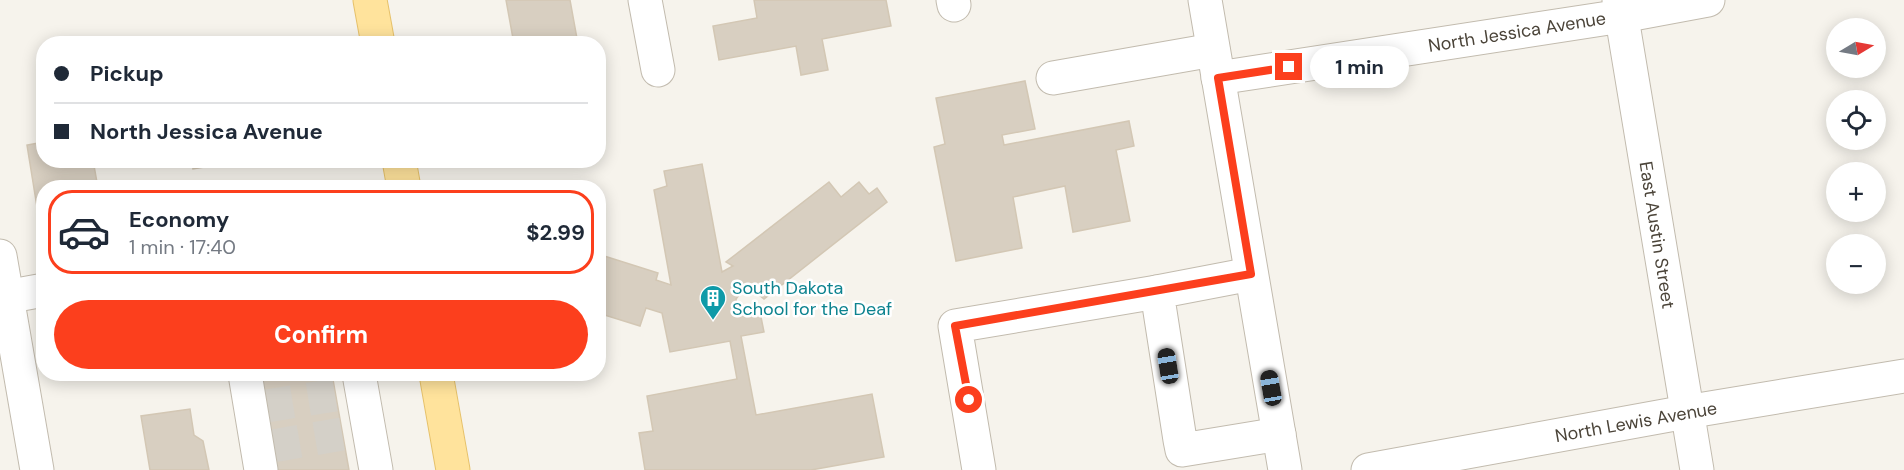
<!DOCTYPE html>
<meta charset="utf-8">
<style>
body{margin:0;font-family:"DM Sans",sans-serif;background:#f6f6f7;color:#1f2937;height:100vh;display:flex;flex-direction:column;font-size:22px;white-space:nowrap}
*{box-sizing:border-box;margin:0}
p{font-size:20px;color:#747a83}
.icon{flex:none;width:33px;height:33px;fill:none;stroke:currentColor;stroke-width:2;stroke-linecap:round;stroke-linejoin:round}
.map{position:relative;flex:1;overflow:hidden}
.drawer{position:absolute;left:36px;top:180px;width:570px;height:201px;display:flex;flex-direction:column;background:#fff;border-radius:24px;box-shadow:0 3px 15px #0003}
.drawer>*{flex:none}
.banner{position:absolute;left:36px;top:36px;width:570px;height:132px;border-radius:24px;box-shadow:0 3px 15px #0003;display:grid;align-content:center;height:132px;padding:0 18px;background:#fff}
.needle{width:39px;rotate:80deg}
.fabs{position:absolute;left:1826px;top:18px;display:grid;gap:12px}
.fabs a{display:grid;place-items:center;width:60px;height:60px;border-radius:50%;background:#fff;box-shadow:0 3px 15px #0003;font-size:30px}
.end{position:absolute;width:27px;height:27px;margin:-14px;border:8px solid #fc3f1d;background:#fff;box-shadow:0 0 0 3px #fff}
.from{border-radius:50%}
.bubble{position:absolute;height:42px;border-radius:21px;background:#fff;box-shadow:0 3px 15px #0003;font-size:20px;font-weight:700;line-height:42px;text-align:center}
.car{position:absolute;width:18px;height:36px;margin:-18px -9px;border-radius:8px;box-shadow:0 0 4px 2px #0007;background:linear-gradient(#222 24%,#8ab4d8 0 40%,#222 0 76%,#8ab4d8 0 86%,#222 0)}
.banner b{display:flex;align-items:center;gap:21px;height:57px;font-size:22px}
.banner b+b{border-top:2px solid #e0e1e3}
.banner i{width:15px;height:15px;background:#1f2937}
ul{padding:10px 0 0;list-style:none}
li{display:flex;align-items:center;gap:18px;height:84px;margin:0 12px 9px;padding:0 6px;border:3px solid #e0e1e3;border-radius:24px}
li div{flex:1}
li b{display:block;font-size:22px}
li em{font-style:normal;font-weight:700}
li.current{border-color:#fc3f1d}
li>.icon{width:54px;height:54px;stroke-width:1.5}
.cta{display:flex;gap:12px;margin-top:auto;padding:12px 18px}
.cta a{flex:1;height:69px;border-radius:36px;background:#fc3f1d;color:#fff;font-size:24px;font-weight:700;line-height:69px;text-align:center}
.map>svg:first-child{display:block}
.building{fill:#d8cfc1;stroke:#d3c7b4;stroke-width:1.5}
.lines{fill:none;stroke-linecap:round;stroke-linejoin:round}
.minor-tunnel{stroke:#d4d0c8;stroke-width:33;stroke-dasharray:33 16;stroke-linecap:butt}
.minor-casing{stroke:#c2bbae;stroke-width:35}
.major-casing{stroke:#e6c16a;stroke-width:35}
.minor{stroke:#fff;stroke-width:33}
.major{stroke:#ffe39c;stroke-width:33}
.route{stroke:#fc3f1d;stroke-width:8}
.labels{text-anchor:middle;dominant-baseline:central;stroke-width:5;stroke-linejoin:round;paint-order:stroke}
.street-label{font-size:18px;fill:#4b4439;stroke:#fff}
.culture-label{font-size:18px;fill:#0d838f;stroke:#fff;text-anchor:start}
</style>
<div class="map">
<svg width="1904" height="470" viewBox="0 0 1904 470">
<rect width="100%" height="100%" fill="#f6f3ec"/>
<!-- building -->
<g class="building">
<polygon points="506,0 570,0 578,44 514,44"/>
<polygon points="754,0 886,0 891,26 822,39 828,70 801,75 796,46 719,60 713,26 757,18"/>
<polygon points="1025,81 1035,129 1002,135 1004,145 1129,121 1134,146 1116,150 1130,221 1073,232 1065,186 1013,197 1022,248 956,261 934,147 945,144 936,98"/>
<polygon points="44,142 44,160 93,160 98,188 44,188 42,238 27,145"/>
<polygon points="192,160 247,160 193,169"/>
<polygon points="702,164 722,272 733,266 726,262 829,182 841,197 859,182 869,194 877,188 887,202 764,299 747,285 736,299 739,316 760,312 764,332 741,336 756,415 872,394 884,457 811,470 645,470 639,433 653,431 647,396 737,379 730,341 670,352 662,313 646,308 640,326 598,313 598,254 658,273 656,280 671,285 654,190 667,186 664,171"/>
<polygon points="255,374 332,374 349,470 272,470"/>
<polygon points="190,409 194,435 203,441 209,470 150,470 141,416"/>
</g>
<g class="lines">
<!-- minor-tunnel -->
<g class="minor-tunnel">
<polyline points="260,407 335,395"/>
<polyline points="267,447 342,434"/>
</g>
<!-- minor casing -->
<g class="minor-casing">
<g id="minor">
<polyline points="645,0 658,70"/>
<polyline points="953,0 954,5"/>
<polyline points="1205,0 1285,470"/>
<polyline points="1619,0 1697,470"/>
<polyline points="1053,78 1213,50"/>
<polyline points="1218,78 1622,16 1708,0"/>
<polyline points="0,256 37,470"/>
<polyline points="1251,274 1157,292 1180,440 1182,450 1279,434"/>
<polyline points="0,298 44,290"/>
<polyline points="245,374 261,470"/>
<polyline points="359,374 376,470"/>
<polyline points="979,470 955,326 1157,292"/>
<polyline points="1368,470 1686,412 1904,376"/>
</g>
</g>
<!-- major casing -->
<g class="major-casing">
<g id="major">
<polyline points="370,0 378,44"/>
<polyline points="399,160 404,188"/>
<polyline points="436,374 453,470"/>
</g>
</g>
<!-- minor -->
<use href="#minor" class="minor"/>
<!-- major -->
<use href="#major" class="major"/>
</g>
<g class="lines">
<!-- route -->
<polyline class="route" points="969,400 955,326 1251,274 1218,78 1289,67"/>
</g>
<!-- icons -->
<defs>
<g id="building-pin" transform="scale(1.35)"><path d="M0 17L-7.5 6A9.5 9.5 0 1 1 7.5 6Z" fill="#0f9aa8" stroke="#fff"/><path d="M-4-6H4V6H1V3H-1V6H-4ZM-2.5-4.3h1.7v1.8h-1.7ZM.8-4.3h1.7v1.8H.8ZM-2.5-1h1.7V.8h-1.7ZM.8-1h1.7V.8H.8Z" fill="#fff"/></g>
</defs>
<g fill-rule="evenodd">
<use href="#building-pin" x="713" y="298"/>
</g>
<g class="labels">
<!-- street labels -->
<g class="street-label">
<text transform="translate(1517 32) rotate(-9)">North Jessica Avenue</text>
<text transform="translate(1657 235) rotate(81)">East Austin Street</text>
<text transform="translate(1636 422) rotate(-10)">North Lewis Avenue</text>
</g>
<!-- culture labels -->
<g class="culture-label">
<text x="732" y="288">South Dakota<tspan x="732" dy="21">School for the Deaf</tspan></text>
</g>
</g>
</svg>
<div class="fabs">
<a><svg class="needle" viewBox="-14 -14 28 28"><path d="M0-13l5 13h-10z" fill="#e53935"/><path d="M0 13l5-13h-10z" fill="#747a83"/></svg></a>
<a><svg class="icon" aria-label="locate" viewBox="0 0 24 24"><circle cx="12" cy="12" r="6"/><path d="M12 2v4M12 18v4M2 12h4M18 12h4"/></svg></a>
<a>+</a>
<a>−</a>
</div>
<i class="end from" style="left:969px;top:400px"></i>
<i class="end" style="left:1289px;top:67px"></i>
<div class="bubble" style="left:1310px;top:46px;width:99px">1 min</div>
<i class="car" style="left:1168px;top:366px;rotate:351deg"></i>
<i class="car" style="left:1271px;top:388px;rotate:350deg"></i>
<div class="banner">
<b><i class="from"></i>Pickup</b>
<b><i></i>North Jessica Avenue</b>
</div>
<section class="drawer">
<ul>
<li class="current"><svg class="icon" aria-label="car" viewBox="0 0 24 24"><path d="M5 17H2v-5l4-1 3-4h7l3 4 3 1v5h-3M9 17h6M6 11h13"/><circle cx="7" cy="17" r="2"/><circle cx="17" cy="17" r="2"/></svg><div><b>Economy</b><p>1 min · 17:40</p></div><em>$2.99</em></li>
</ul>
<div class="cta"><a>Confirm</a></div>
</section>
</div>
